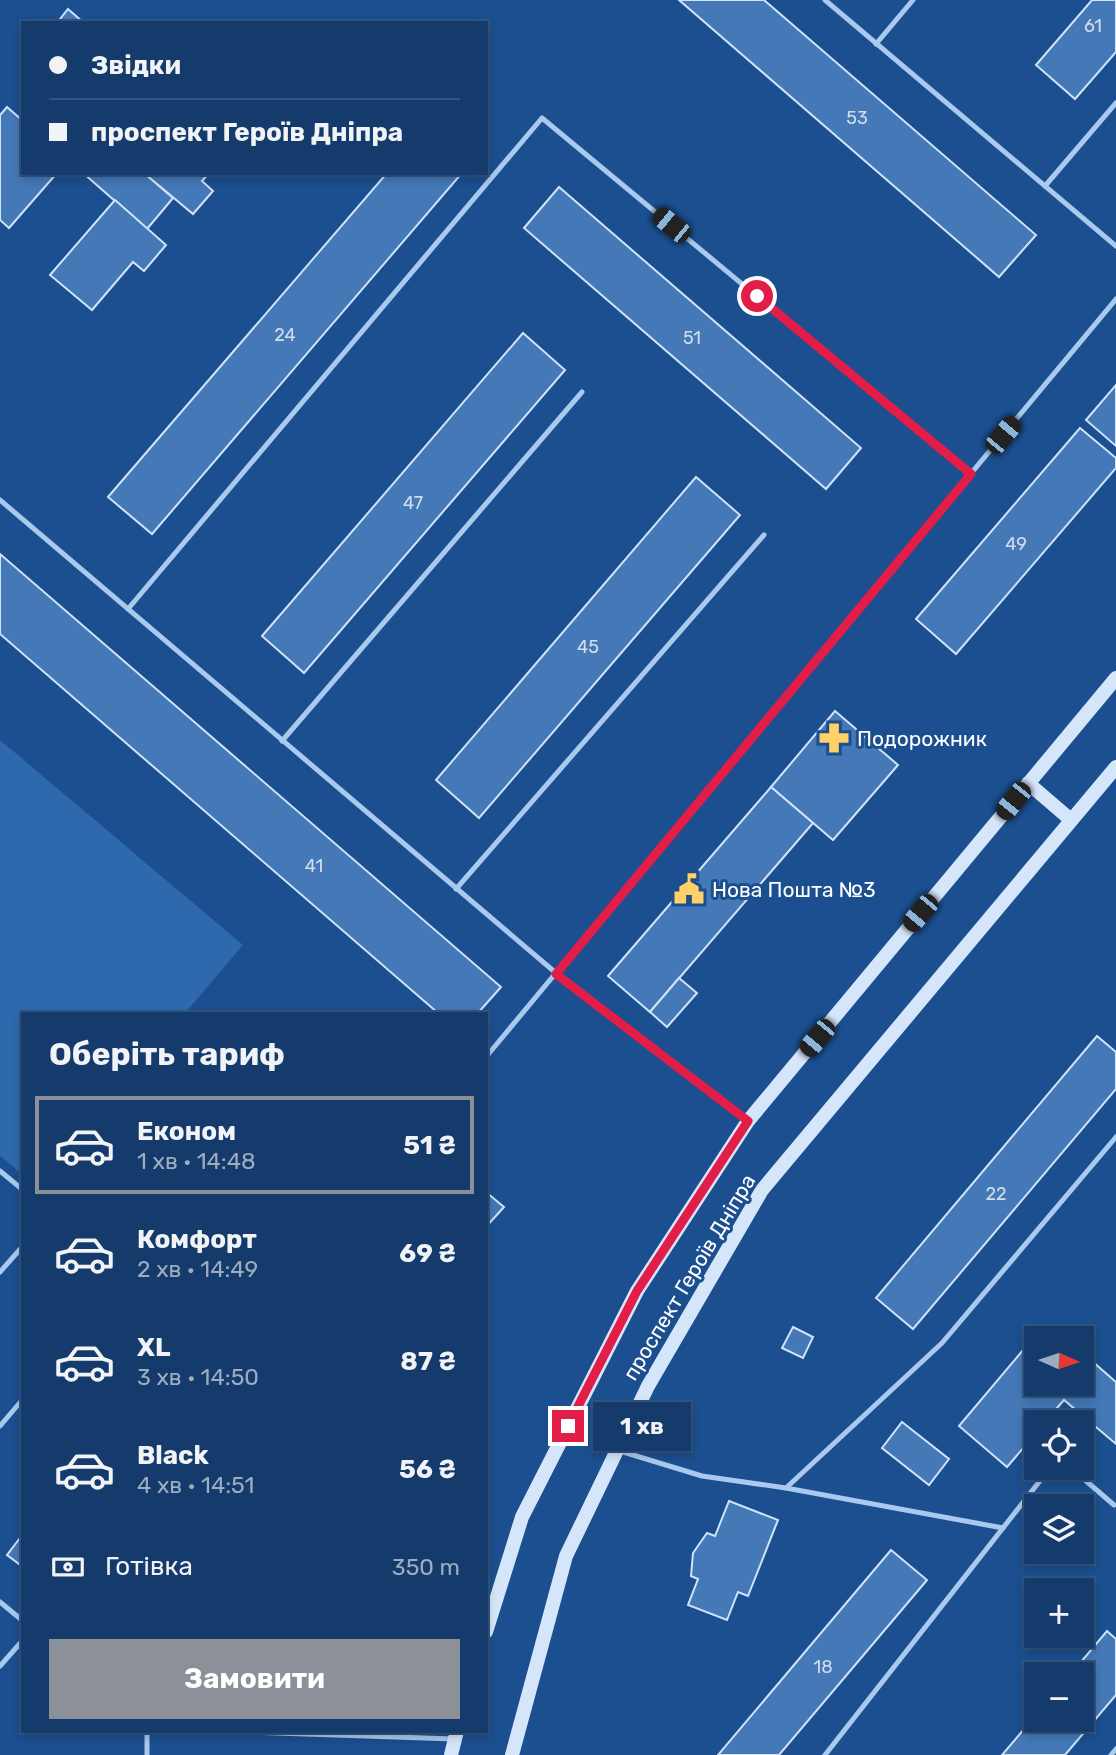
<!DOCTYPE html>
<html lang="uk">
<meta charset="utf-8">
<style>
body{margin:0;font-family:Rubik,sans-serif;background:#1d4271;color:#f1f3f6;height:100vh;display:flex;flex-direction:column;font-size:26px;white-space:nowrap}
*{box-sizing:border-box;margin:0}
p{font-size:23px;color:#9dadc1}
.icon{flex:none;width:38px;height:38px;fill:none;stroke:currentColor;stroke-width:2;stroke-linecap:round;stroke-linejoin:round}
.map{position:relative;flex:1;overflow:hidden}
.details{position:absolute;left:21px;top:1012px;width:467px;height:721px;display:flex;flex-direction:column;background:#143b6b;border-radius:0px;box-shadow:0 4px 10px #0003,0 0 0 2px #33557e}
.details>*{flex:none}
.banner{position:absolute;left:21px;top:21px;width:467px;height:154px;border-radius:0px;box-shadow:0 4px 10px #0003,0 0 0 2px #33557e;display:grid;align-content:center;height:154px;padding:0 28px;background:#143b6b}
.needle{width:46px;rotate:93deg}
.tools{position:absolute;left:1024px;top:1326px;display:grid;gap:14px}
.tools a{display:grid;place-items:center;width:70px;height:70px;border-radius:0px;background:#143b6b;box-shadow:0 4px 10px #0003,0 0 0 2px #33557e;font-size:35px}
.end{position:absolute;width:32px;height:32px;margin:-16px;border:9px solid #e11d48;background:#fff;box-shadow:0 0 0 4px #fff}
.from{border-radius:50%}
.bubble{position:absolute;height:49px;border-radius:0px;background:#143b6b;box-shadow:0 4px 10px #0003,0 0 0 2px #33557e;font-size:23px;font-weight:700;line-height:49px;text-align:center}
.car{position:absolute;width:21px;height:42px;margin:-21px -10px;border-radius:9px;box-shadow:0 0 5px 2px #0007;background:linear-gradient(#222 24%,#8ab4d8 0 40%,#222 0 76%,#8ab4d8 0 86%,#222 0)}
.banner b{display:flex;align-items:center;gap:24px;height:66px;font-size:26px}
.banner b+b{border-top:2px solid #33557e}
.banner i{width:18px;height:18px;background:#f1f3f6}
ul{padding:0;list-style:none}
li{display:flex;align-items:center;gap:21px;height:98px;margin:0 14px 10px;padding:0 14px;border:4px solid transparent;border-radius:0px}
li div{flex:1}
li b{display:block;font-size:26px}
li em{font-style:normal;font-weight:700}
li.active{border-color:#8c9099}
li>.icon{width:63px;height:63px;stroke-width:1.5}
h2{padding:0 28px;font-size:32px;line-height:84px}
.pay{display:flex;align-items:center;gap:18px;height:77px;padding:0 28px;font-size:26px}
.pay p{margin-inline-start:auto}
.action{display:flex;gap:14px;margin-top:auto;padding:14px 28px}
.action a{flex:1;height:80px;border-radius:0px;background:#8c9099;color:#fff;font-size:28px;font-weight:700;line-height:80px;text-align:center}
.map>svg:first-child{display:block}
.green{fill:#2e69ad}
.building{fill:#4478b7;stroke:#cfe3fa;stroke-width:2}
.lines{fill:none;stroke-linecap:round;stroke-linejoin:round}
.lane{stroke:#a9c9ee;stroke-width:5}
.secondary{stroke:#d6e6fa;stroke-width:14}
.route{stroke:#e11d48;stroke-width:9}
.labels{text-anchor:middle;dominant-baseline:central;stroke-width:6;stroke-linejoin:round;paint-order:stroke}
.number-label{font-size:18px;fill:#d0dded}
.poi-label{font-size:21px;fill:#fff;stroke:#1b4f8f;text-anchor:start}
.street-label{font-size:21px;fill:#fff;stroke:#1b4f8f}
</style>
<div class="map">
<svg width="1116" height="1755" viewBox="0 0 1116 1755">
<rect width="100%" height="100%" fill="#1b4f8f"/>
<!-- green -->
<polygon class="green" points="0,740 243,945 185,1013 23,1013 23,1175 0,1156"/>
<!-- building -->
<g class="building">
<polygon points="679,0 764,0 1036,235 999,277"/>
<polygon points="1092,0 1116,0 1116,52 1075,99 1036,65"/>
<polygon points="68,9 84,23 57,23"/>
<polygon points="7,107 23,121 23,173 57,173 9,228 0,220 0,115"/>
<polygon points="83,173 144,173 173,198 147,229"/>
<polygon points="144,173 209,173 202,181 213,191 193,214"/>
<polygon points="387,173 462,173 152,534 108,497"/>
<polygon points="559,187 861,448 826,489 524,228"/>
<polygon points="115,200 166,245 144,271 133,262 92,310 50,275"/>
<polygon points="523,333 565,370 304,673 262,636"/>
<polygon points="1116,385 1116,446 1086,420"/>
<polygon points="1080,428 1116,458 1116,468 956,654 916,619"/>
<polygon points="696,477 740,515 479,818 436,780"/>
<polygon points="0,554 501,987 478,1013 438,1013 0,634"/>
<polygon points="835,711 898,765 833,840 771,787"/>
<polygon points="771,787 813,823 650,1012 608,976"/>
<polygon points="679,978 697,993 667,1027 650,1012"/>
<polygon points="1097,1036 1116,1052 1116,1089 913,1329 876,1298"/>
<polygon points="486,1192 504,1207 486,1227"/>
<polygon points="793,1327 813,1337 803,1358 782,1348"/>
<polygon points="1029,1343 1036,1349 1036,1384 1082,1384 1082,1375 1093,1362 1116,1382 1116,1444 1064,1400 1044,1423 1036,1423 1036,1433 1007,1467 959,1426"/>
<polygon points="902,1422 949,1459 929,1485 882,1448"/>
<polygon points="729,1501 778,1520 748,1596 738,1592 727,1620 688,1605 698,1579 691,1576 693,1553 707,1533 715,1536"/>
<polygon points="23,1534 23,1567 7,1555"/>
<polygon points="891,1550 927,1580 779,1755 718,1755"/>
<polygon points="1107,1631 1116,1639 1116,1695 1065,1755 1002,1755 1036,1715 1036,1720 1082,1720 1082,1675 1070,1675"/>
</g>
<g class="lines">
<!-- lane -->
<g class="lane">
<polyline points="825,0 1116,246"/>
<polyline points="876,44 913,0"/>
<polyline points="1045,186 1116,103"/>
<polyline points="0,500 556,973 748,1121"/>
<polyline points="128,609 542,118 971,474"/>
<polyline points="282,741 582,392"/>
<polyline points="456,889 764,535"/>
<polyline points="486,1057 1116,299"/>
<polyline points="0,1171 23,1190"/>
<polyline points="0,1272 23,1246"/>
<polyline points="0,1426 23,1399"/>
<polyline points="620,1451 702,1476 786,1488 1003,1528"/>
<polyline points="1071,1468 1114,1505"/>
<polyline points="786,1488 942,1343 1116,1137"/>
<polyline points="0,1602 23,1621"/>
<polyline points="0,1666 23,1640"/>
<polyline points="214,1731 454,1739"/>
<polyline points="147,1755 147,1731"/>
<polyline points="825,1755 1050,1468"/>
<polyline points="1111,1755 1116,1749"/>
</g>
<!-- secondary -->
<g class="secondary">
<polyline points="1028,783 1071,820"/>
<polyline points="486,1632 522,1517 637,1291 748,1121 1116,678"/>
<polyline points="451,1755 457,1731"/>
<polyline points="512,1755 566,1556 648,1386 762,1190 1116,767"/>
</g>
</g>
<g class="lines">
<!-- route -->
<polyline class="route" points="568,1426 637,1291 748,1121 556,974 971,474 757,296"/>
</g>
<!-- icons -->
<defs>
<g id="pharmacy-bare" transform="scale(2.415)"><path d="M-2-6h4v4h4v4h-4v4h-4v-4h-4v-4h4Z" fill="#ffd166" stroke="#1b4f8f" stroke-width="2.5" paint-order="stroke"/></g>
<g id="civic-bare" transform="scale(2.415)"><path d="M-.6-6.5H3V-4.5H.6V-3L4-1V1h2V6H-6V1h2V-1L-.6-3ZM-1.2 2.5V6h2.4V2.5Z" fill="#ffd166" stroke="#1b4f8f" stroke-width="2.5" paint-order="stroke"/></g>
</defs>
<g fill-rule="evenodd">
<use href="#pharmacy-bare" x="834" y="738"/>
<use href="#civic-bare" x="689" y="889"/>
</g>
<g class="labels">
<!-- number labels -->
<g class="number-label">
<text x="1093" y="26">61</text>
<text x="857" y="118">53</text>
<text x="285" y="335">24</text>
<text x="692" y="338">51</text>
<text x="413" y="503">47</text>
<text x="1016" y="544">49</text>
<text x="588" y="647">45</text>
<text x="314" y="866">41</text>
<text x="996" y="1194">22</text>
<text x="823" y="1667">18</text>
</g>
<!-- poi labels -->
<g class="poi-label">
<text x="857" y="738">Подорожник</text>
<text x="712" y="889">Нова Пошта №3</text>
</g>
<!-- street labels -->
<g class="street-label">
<text transform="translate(689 1277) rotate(-59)">проспект Героїв Дніпра</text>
</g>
</g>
</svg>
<div class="tools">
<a><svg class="needle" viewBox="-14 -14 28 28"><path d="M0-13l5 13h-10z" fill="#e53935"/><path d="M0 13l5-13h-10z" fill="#9dadc1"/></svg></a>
<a><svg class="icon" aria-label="locate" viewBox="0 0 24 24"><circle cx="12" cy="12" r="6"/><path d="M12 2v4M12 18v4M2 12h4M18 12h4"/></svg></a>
<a><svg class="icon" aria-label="layers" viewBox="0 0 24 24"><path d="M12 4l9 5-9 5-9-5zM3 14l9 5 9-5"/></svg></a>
<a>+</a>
<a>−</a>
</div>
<i class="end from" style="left:757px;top:296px"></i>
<i class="end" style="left:568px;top:1426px"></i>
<div class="bubble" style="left:593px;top:1402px;width:98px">1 хв</div>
<i class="car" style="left:671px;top:225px;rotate:309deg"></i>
<i class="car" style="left:1003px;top:435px;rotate:40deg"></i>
<i class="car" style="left:1013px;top:801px;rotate:219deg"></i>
<i class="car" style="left:920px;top:913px;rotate:220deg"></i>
<i class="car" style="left:817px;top:1038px;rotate:220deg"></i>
<div class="banner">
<b><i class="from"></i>Звідки</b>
<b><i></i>проспект Героїв Дніпра</b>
</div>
<section class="details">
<h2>Оберіть тариф</h2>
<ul>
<li class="active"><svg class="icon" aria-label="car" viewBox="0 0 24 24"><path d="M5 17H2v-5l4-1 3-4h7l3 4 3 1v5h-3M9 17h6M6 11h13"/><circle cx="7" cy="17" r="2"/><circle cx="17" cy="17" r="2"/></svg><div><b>Економ</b><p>1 хв · 14:48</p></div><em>51 ₴</em></li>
<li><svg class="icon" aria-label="car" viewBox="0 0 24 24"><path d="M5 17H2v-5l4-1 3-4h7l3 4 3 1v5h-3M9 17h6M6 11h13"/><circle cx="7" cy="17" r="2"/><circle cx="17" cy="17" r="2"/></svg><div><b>Комфорт</b><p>2 хв · 14:49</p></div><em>69 ₴</em></li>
<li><svg class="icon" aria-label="car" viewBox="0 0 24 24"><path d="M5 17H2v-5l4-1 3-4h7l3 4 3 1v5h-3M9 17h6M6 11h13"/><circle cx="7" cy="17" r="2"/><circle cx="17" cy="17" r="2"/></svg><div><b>XL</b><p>3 хв · 14:50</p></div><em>87 ₴</em></li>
<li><svg class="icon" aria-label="car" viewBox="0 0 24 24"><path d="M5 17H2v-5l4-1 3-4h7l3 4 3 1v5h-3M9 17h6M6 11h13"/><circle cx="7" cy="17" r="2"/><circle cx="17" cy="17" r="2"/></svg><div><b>Black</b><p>4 хв · 14:51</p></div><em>56 ₴</em></li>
</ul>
<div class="pay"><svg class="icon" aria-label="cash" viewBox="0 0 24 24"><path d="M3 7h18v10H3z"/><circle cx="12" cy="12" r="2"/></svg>Готівка<p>350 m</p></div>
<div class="action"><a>Замовити</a></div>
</section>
</div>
